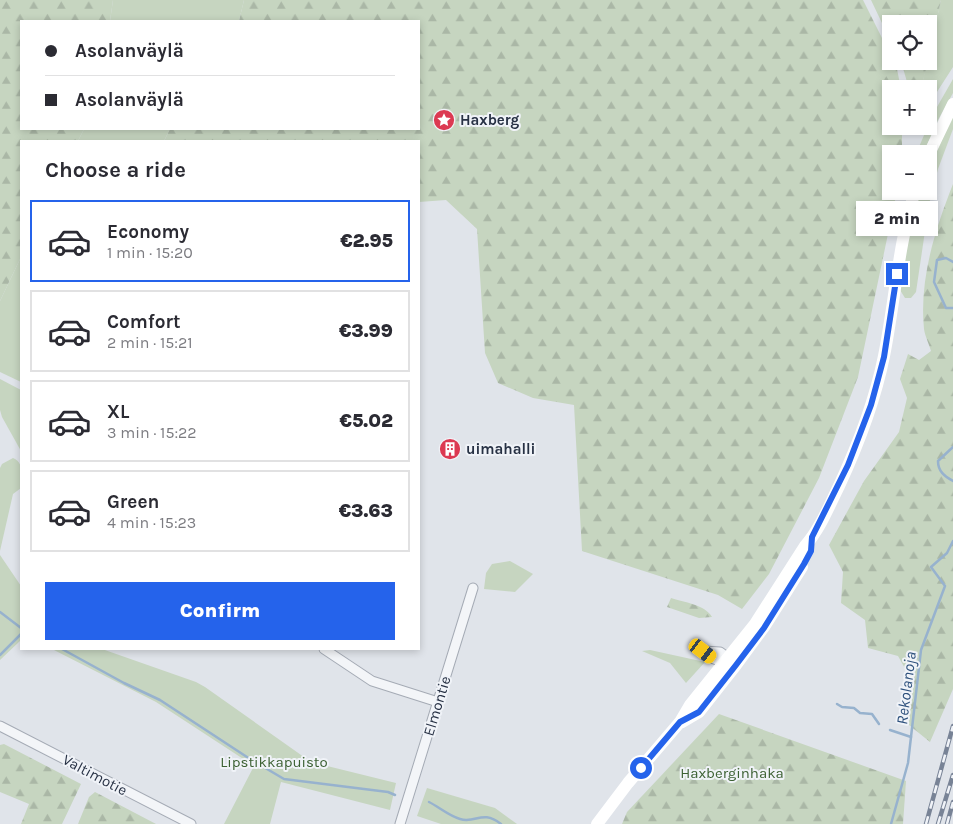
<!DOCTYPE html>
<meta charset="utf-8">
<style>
body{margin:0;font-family:Karla,sans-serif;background:#f7f7f7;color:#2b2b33;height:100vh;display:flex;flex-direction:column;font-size:19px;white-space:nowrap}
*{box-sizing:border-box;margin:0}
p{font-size:16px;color:#7c7c81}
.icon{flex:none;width:28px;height:28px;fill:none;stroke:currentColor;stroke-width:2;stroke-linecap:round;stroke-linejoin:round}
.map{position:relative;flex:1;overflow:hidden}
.sheet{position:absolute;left:20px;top:140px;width:400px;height:510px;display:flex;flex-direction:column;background:#fff;border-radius:0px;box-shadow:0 2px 8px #0003}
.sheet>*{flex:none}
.hud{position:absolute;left:20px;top:20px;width:400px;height:110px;border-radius:0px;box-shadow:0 2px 8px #0003;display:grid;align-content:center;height:110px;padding:0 25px;background:#fff}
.controls{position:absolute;left:882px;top:15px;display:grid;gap:10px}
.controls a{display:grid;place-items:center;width:55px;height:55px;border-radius:0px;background:#fff;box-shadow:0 2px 8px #0003;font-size:25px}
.end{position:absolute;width:22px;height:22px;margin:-11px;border:6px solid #2563eb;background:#fff;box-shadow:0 0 0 2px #fff}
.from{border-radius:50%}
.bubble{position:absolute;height:35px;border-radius:0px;background:#fff;box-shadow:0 2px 8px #0003;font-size:16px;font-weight:800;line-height:35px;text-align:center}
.car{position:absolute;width:15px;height:30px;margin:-15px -8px;border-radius:6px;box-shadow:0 0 4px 1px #0007;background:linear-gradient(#f5c518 24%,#345 0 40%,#f5c518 0 76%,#345 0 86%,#f5c518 0)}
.hud b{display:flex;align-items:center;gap:18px;height:48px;font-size:19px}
.hud b+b{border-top:1px solid #e1e1e2}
.hud i{width:12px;height:12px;background:#2b2b33}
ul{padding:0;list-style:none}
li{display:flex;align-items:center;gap:15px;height:82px;margin:0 10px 8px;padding:0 15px;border:2px solid #e1e1e2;border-radius:0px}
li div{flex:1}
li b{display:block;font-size:19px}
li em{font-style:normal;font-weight:800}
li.selected{border-color:#2563eb}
li>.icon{width:45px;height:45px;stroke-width:1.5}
h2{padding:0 25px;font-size:22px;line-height:60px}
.cta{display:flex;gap:10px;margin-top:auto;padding:10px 25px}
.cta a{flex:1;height:58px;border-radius:0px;background:#2563eb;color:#fff;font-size:20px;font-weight:800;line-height:58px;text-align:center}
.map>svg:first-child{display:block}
.green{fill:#c6d5c0}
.forest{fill:url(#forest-firs)}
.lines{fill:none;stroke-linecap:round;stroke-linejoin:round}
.stream{stroke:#97b2ce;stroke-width:2.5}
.street-casing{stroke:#a5abb5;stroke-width:11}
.street{stroke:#f3f5f8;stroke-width:9}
.secondary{stroke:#fff;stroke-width:12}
.rail-casing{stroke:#788396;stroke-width:4.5}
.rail{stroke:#f0f3f8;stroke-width:2.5;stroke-dasharray:8;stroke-linecap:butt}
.route{stroke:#2563eb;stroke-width:6}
.labels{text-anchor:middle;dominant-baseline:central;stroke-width:4;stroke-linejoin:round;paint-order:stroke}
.poi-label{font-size:15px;font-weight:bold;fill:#273144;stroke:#f0f3f8;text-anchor:start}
.street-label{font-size:15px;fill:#273144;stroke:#f0f3f8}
.park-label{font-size:15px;fill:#3c6133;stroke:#f0f3f8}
.water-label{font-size:16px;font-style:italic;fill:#2d507c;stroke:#f0f3f8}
</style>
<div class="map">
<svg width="953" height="824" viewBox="0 0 953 824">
<defs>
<pattern id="forest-firs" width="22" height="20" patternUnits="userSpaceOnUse" patternTransform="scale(1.25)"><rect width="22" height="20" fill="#c6d5c0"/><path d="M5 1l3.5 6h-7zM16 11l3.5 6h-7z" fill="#aab7a6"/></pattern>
</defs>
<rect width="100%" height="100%" fill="#e0e4ea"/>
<!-- green -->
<g class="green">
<polygon points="113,0 244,0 239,21 110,21"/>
<polygon points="941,0 953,0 953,67 935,95 930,99 929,89 921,89"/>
<polygon points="953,79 953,93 938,120 923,154 916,154 933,114"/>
<polygon points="953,114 953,129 938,169 929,204 916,292 911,298 905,298 900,290 905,252 920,191 929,191 929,169"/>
<polygon points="84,129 170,129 164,141 78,141"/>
<polygon points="21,257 21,382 0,372 0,301"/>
<polygon points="0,379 21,390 21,451 2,417 0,410"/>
<path d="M13,458C25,463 21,477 21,488L13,494L0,551V468L2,464Z"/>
<polygon points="0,555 21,586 21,640 0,660"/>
<polygon points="510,561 533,574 515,592 484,589 486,573 492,564"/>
<polygon points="52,649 102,649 196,682 205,687 311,762 396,783 390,810 281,782 270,824 224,824 254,766 156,702"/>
<polygon points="650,650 705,662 686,683 670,663 642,651"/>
<polygon points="427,788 495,808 517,824 441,824 417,816"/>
</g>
<!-- forest -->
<g class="forest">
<polygon points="0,0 113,0 110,21 21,21 21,129 84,129 78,141 21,141 21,257 0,301"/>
<polygon points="244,0 863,0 891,56 891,61 894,61 897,69 901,89 891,89 891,126 902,126 902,154 891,154 891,191 897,191 858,377 819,478 769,574 742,609 718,595 582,551 574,405 533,398 498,383 485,353 477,229 446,200 419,202 419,141 164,141 170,129 419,129 419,21 239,21"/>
<polygon points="871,0 941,0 929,57 929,24 891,24 891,42"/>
<polygon points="901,61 928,61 921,89 909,89"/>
<path d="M953,184V689L930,742L909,725L907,672L898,656L868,648L865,620L841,603L843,572L829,545L864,481L899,432L907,398L900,379L908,354L919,360L931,351C929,344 925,336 924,329C919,279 935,230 953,184Z"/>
<path d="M671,598C683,602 706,605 712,617L699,618L667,607Z"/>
<polygon points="719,714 906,781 903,824 622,824 627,812"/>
<polygon points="4,744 81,784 62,824 21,824 29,804 0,792 0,745"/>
<polygon points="95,792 156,824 78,824 89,797"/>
</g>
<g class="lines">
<!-- stream -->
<g class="stream">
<polyline points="953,262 946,258 937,260 934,282 946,308 953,308"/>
<path d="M953,447L938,461C938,471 944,476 953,481"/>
<polyline points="0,612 21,628"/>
<polyline points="62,649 124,683 160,700 250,759 284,779 388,792 395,795"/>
<polyline points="0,655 21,634"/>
<polyline points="837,704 842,707 854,708 860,713 872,714 879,724"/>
<polyline points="890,730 911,737"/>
<path d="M429,802C439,807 449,816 460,819C476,824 482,809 501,824"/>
<polyline points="891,824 908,763 921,650 945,586 931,567 947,553 953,541"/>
</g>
<!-- street casing -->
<g class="street-casing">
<g id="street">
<polyline points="324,649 372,681 438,702"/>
<polyline points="703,651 720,652 731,660"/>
<polyline points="703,651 714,659 729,664"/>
<polyline points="0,726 191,824"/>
<polyline points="400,824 473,588"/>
</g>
</g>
<!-- street -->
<use href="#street" class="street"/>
<!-- secondary -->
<g class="secondary">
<polyline points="929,154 953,104"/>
<polyline points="682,722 699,712 736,665 764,627 802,567"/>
<path d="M597,824L628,783L680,722L690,705L755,624L805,546C820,529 829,506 839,486C858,445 875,401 884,356C895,301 898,245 915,191"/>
</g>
<!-- rail casing -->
<g class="rail-casing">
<g id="rail">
<polyline points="926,824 953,726"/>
<polyline points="938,824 953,775"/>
<polyline points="947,824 953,802"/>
</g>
</g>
<!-- rail -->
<use href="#rail" class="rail"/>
</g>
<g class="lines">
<!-- route -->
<polyline class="route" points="641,768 680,722 699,712 736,665 764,628 804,564 811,551 812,537 848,465 871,405 884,357 897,274"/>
</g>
<!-- icons -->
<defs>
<g id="sight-disc" transform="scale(1.125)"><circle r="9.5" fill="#dc3952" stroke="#f0f3f8"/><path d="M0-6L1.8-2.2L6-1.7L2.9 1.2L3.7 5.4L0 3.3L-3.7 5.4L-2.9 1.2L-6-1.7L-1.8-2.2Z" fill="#fff"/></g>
<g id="building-disc" transform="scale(1.125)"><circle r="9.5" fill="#dc3952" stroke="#f0f3f8"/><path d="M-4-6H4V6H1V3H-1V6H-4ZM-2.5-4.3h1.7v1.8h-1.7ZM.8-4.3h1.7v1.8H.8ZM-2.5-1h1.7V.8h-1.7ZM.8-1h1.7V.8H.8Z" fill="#fff"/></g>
</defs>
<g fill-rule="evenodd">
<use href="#sight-disc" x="444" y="120"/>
<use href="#building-disc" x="450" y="449"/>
</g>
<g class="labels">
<!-- poi labels -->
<g class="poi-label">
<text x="460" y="120">Haxberg</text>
<text x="466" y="449">uimahalli</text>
</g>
<!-- street labels -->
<g class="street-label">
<text transform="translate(437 706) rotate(-73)">Elmontie</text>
<text transform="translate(95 775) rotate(28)">Valtimotie</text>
</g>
<!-- park labels -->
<g class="park-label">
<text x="274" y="762">Lipstikkapuisto</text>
<text x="732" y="773">Haxberginhaka</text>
</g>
<!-- water labels -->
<g class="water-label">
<text transform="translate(906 688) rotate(-83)">Rekolanoja</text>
</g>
</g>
</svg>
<div class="controls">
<a><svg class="icon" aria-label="locate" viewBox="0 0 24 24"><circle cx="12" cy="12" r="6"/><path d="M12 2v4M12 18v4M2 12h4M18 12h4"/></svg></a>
<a>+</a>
<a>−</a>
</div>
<i class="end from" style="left:641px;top:768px"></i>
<i class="end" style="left:897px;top:274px"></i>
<div class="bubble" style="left:856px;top:201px;width:82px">2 min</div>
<i class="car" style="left:703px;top:651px;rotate:127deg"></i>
<div class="hud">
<b><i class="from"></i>Asolanväylä</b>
<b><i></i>Asolanväylä</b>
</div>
<section class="sheet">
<h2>Choose a ride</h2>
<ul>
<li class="selected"><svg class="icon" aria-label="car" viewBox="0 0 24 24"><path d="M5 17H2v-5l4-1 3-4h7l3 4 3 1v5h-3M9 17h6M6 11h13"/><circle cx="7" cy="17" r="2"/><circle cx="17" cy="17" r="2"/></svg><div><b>Economy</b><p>1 min · 15:20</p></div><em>€2.95</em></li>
<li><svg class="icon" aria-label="car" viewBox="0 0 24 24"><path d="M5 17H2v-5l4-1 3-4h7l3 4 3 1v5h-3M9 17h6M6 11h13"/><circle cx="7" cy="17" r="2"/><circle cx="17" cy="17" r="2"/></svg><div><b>Comfort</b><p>2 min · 15:21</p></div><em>€3.99</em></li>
<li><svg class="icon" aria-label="car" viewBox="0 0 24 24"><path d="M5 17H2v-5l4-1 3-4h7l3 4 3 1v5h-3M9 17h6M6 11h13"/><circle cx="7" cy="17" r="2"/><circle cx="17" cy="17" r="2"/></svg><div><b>XL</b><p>3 min · 15:22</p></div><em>€5.02</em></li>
<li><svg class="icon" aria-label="car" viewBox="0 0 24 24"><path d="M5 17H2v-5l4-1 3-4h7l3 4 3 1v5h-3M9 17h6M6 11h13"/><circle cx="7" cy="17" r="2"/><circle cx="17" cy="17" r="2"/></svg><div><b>Green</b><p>4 min · 15:23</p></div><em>€3.63</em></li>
</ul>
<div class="cta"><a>Confirm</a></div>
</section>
</div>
